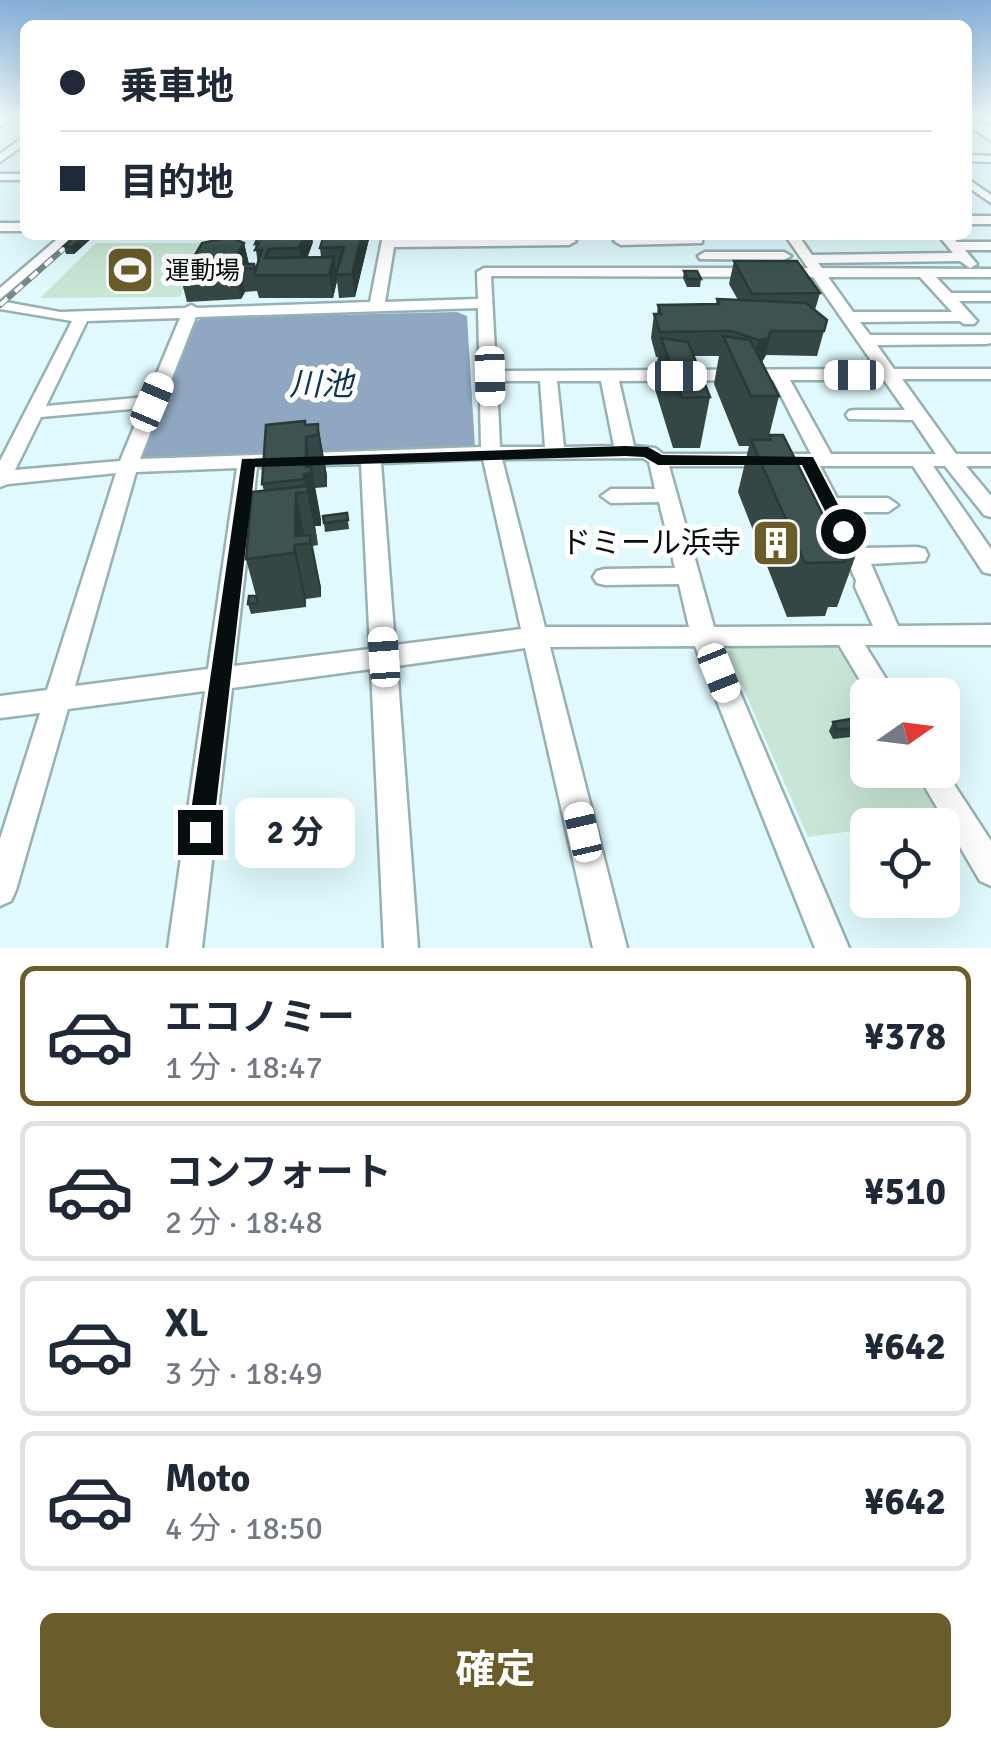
<!DOCTYPE html>
<html lang="ja">
<meta charset="utf-8">
<style>
body{margin:0;font-family:Signika,"Noto Sans JP",sans-serif;background:#f2f2f3;color:#1f2937;height:100vh;display:flex;flex-direction:column;font-size:38px;white-space:nowrap}
*{box-sizing:border-box;margin:0}
p{font-size:32px;color:#747a83}
.icon{flex:none;width:55px;height:55px;fill:none;stroke:currentColor;stroke-width:2;stroke-linecap:round;stroke-linejoin:round}
.map{position:relative;height:948px;overflow:hidden}
.panel{display:flex;flex-direction:column;background:#fff;flex:1}
.panel>*{flex:none}
.hud{position:absolute;left:20px;top:20px;width:952px;height:220px;border-radius:15px;box-shadow:0 10px 40px #0002;display:grid;align-content:center;height:220px;padding:0 40px;background:#fff}
.needle{width:65px;rotate:76deg}
.buttons{position:absolute;left:850px;top:678px;display:grid;gap:20px}
.buttons a{display:grid;place-items:center;width:110px;height:110px;border-radius:15px;background:#fff;box-shadow:0 10px 40px #0002;font-size:50px}
.end{position:absolute;width:45px;height:45px;margin:-22px;border:12px solid #060e0f;background:#fff;box-shadow:0 0 0 5px #fff}
.from{border-radius:50%}
.bubble{position:absolute;height:70px;border-radius:15px;background:#fff;box-shadow:0 10px 40px #0002;font-size:32px;font-weight:700;line-height:70px;text-align:center}
.car{position:absolute;width:30px;height:60px;margin:-30px -15px;border-radius:12px;box-shadow:0 0 8px 2px #0007;background:linear-gradient(#fff 24%,#345 0 40%,#fff 0 76%,#345 0 86%,#fff 0)}
.hud b{display:flex;align-items:center;gap:35px;height:95px;font-size:38px}
.hud b+b{border-top:2px solid #e0e1e3}
.hud i{width:25px;height:25px;background:#1f2937}
ul{padding:18px 0 0;list-style:none}
li{display:flex;align-items:center;gap:30px;height:140px;margin:0 20px 15px;padding:0 20px;border:5px solid #e0e1e3;border-radius:15px}
li div{flex:1}
li b{display:block;font-size:38px}
li em{font-style:normal;font-weight:700}
li.active{border-color:#6a5d2a}
li>.icon{width:90px;height:90px;stroke-width:1.5}
.action{display:flex;gap:20px;margin-top:auto;padding:20px 40px}
.action a{flex:1;height:115px;border-radius:15px;background:#6a5d2a;color:#fff;font-size:40px;font-weight:700;line-height:115px;text-align:center}
.map>svg:first-child{display:block}
.green{fill:#c8e6d6}
.water{fill:#8fa7c0}
.lines{fill:none;stroke-linecap:round;stroke-linejoin:round}
.minor-casing{stroke:#97b1b4;stroke-width:5}
.major-casing{stroke:#97b1b4;stroke-width:5}
.minor{fill:#fff;fill-rule:evenodd}
.major{fill:#fff;fill-rule:evenodd}
.rail-casing{stroke:#77888a;stroke-width:6}
.rail{stroke:#fff;stroke-width:4;stroke-dasharray:10;stroke-linecap:butt}
.wall{fill:#344744}
.shaded-wall{fill:#2a3a37}
.building{fill:#3c534f;stroke:#2a3a37;stroke-width:2.5}
.route{fill:#060e0f}
.labels{text-anchor:middle;dominant-baseline:central;stroke-width:10;stroke-linejoin:round;paint-order:stroke}
.far-poi-label{font-size:25px;fill:#060e0f;stroke:#fff;text-anchor:start}
.poi-label{font-size:30px;fill:#060e0f;stroke:#fff;text-anchor:end}
.water-label{font-size:32px;font-style:italic;fill:#0e3558;stroke:#fff}
</style>
<div class="map">
<svg width="991" height="948" viewBox="0 0 991 948">
<rect width="100%" height="100%" fill="#dff9fc"/>
<!-- green -->
<g class="green">
<polygon points="96,243 203,243 180,297 40,298"/>
<polygon points="732,647 834,647 845,653 871,695 868,695 868,770 916,770 941,812 941,818 868,825 867,829 808,837 728,653"/>
</g>
<!-- water -->
<polygon class="water" points="457,312 467,316 475,448 139,459 191,325 202,318"/>
<g class="lines">
<!-- minor casing -->
<g class="minor-casing">
<g id="minor">
<polygon points="9,115 21,115 0,126 0,119"/>
<polygon points="968,124 991,125 991,131 968,130"/>
<polygon points="25,136 25,144 0,162 0,154"/>
<polygon points="968,155 991,156 991,162 968,161"/>
<rect x="0" y="174" width="25" height="6"/>
<polygon points="968,179 991,195 991,203 968,187"/>
<rect x="968" y="216" width="23" height="8"/>
<rect x="0" y="223" width="25" height="8"/>
<polygon points="62,235 76,235 0,299 0,288"/>
<path d="M383,235H395V239L569,237L576,241L569,245L394,247L385,302L478,299L477,272L484,268H808L785,235H798L812,255L953,253L938,235H951L957,242H991V250H965L977,264L970,268L960,261L818,263L822,268L991,269V277H936L951,293H991V301H959L977,321L974,324H964L960,321L860,322L870,335H991V343L986,344L877,345L894,369H991V379H902L956,454H991V466H966L991,496V517L984,515L945,466H933L991,549V574L983,572L913,466H820L837,498H888L898,505L888,512H844L863,548L917,547L925,549L928,555L925,561L871,564L898,626L991,625V645H865L896,695H869L839,645L720,646L849,948H815L695,646L550,647L627,948H593L525,648L397,666L418,948H384L371,669L232,688L202,948H168L205,691L68,709L16,890L11,901L0,906V839L40,713L0,718V696L47,690L116,473L8,484L0,487V461L72,321L0,309V301L60,312L185,308L191,305L197,308L370,302ZM491,276L813,277L877,369L496,371ZM828,277H920L952,312H853ZM478,308L481,447L140,459L196,317ZM180,318L147,397L46,406L87,321ZM773,380L811,454H663L655,448L634,446L619,381ZM790,380H884L905,410H855L849,411L846,415L849,419L913,420L936,454H831ZM497,381H540L545,447H500ZM557,381H601L614,446L564,447ZM142,408L120,461L15,470L41,417ZM643,458L649,462L655,489H611L601,496L611,503L659,502L675,568L605,569L597,571L593,577L597,583L605,585L679,584L689,627H545L502,459ZM483,459L521,629L395,645L381,463ZM361,464L370,649L234,666L257,467ZM669,466H800L856,580L855,587L873,626L714,627ZM237,468L208,669L75,686L136,472Z"/>
<polygon points="697,236 702,237 702,243 621,245 614,241 621,237"/>
<polygon points="705,252 784,252 791,256 784,260 700,259 698,256"/>
<polygon points="942,766 991,841 991,886 980,881 915,770 942,770"/>
</g>
</g>
<!-- major casing -->
<g class="major-casing">
<polygon id="major" points="968,116 991,131 991,141 968,125"/>
</g>
<!-- minor -->
<use href="#minor" class="minor"/>
<!-- major -->
<use href="#major" class="major"/>
<!-- rail casing -->
<g class="rail-casing">
<polyline id="rail" points="0,305 79,235"/>
</g>
<!-- rail -->
<use href="#rail" class="rail"/>
</g>
<!-- wall -->
<g class="wall">
<polygon points="324,235 370,235 355,297 339,298 337,281 333,298 259,298 257,291 245,292 241,299 187,302 181,279 244,243 249,264 254,264 256,270 258,264 255,244 313,242 307,257 321,257 320,248"/>
<polygon points="93,237 74,254 66,254 64,246"/>
<polygon points="734,261 820,293 815,310 827,320 817,356 766,355 762,362 779,396 768,440 769,435 836,541 857,552 837,607 828,607 825,616 787,617 738,492 749,446 739,446 714,384 719,356 694,356 710,397 700,448 673,448 654,386 658,357 656,357 651,338 654,314 657,314 658,305 716,304 717,299 738,300 729,284"/>
<polygon points="684,271 701,279 700,287 687,287 683,278"/>
<polygon points="318,424 327,476 327,487 315,488 321,526 315,526 318,545 313,546 321,588 321,597 306,599 306,607 251,614 248,604 256,596 246,559 264,491 262,484 306,425"/>
<polygon points="347,513 349,529 325,532 324,523"/>
<polygon points="833,722 855,728 851,737 833,739 829,731"/>
</g>
<!-- shaded-wall -->
<g class="shaded-wall">
<polygon points="85,235 92,235 93,237 74,254 72,247"/>
<polygon points="304,235 312,235 313,242 303,270 299,248"/>
<polygon points="362,235 370,235 355,297 352,274"/>
<polygon points="244,243 249,265 240,269 245,292 241,299 236,276 231,264"/>
<polygon points="334,257 337,281 333,298 329,275"/>
<polygon points="771,331 766,355 762,362 752,364 758,340"/>
<polygon points="318,424 327,476 327,487 318,435"/>
<polygon points="306,437 321,519 321,526 315,526 318,545 304,479"/>
<polygon points="296,493 306,544 295,536"/>
<polygon points="310,535 321,588 321,597 310,543"/>
<polygon points="295,545 306,599 306,607 294,553"/>
</g>
<!-- building -->
<g class="building">
<polygon points="76,235 85,235 72,247 64,246"/>
<polygon points="259,235 304,235 299,248 269,249 265,258 334,257 329,275 254,275 262,250 255,250 259,243 255,244"/>
<polygon points="324,235 362,235 352,274 336,275 344,247 320,248"/>
<polygon points="230,237 244,243 231,264 254,264 255,268 240,269 236,276 181,279 202,243"/>
<polygon points="734,261 797,261 820,293 752,294"/>
<polygon points="684,271 697,271 701,279 688,279"/>
<polygon points="717,299 806,303 827,320 824,331 771,331 768,338 758,340 732,331 660,332 654,314 661,314 658,305 719,304"/>
<polygon points="723,336 750,340 779,396 751,396"/>
<polygon points="661,338 688,342 710,397 682,398"/>
<polygon points="305,421 305,425 318,424 318,435 306,437 306,467 311,466 311,473 304,474 304,479 262,484 266,425"/>
<polygon points="769,435 783,435 836,541 851,541 857,552 841,553 845,562 805,563 751,440 771,440"/>
<polygon points="308,486 308,492 296,493 295,536 310,535 310,543 295,545 294,553 246,559 252,492"/>
<polygon points="347,513 348,520 324,523 323,516"/>
<polygon points="249,596 256,596 258,603 248,604"/>
<polygon points="851,719 855,728 837,730 833,722"/>
</g>
<!-- sky -->
<linearGradient id="sky" x2="0" y2="1"><stop stop-color="#84afd8"/><stop offset="0.47" stop-color="#f1fcfe"/><stop offset="1" stop-color="#f1fcfe" stop-opacity="0"/></linearGradient>
<rect width="991" height="247" fill="url(#sky)"/>
<!-- route -->
<polygon class="route" points="625,446 648,447 662,455 813,457 852,531 849,535 837,535 802,465 658,465 644,457 625,456 255,467 213,832 209,841 200,845 191,841 188,832 242,459"/>
<!-- icons -->
<defs>
<g id="stadium-square" transform="scale(2.5)"><rect x="-9" y="-9" width="18" height="18" rx="4" fill="#6a5d2a" stroke="#fff"/><path d="M0-5a6.5 5 0 1 0 0 10a6.5 5 0 1 0 0-10ZM-3.5-1.8h7v3.6h-7Z" fill="#fff"/></g>
<g id="building-square" transform="scale(2.5)"><rect x="-9" y="-9" width="18" height="18" rx="4" fill="#6a5d2a" stroke="#fff"/><path d="M-4-6H4V6H1V3H-1V6H-4ZM-2.5-4.3h1.7v1.8h-1.7ZM.8-4.3h1.7v1.8H.8ZM-2.5-1h1.7V.8h-1.7ZM.8-1h1.7V.8H.8Z" fill="#fff"/></g>
</defs>
<g fill-rule="evenodd">
<use href="#stadium-square" x="130" y="270"/>
<use href="#building-square" x="776" y="543"/>
</g>
<g class="labels">
<!-- far-poi labels -->
<g class="far-poi-label">
<text x="165" y="270">運動場</text>
</g>
<!-- poi labels -->
<g class="poi-label">
<text x="741" y="543">ドミール浜寺</text>
</g>
<!-- water labels -->
<g class="water-label">
<text x="321" y="384">川池</text>
</g>
</g>
</svg>
<div class="buttons">
<a><svg class="needle" viewBox="-14 -14 28 28"><path d="M0-13l5 13h-10z" fill="#e53935"/><path d="M0 13l5-13h-10z" fill="#747a83"/></svg></a>
<a><svg class="icon" aria-label="locate" viewBox="0 0 24 24"><circle cx="12" cy="12" r="6"/><path d="M12 2v4M12 18v4M2 12h4M18 12h4"/></svg></a>
</div>
<i class="end from" style="left:843px;top:531px"></i>
<i class="end" style="left:200px;top:832px"></i>
<div class="bubble" style="left:235px;top:798px;width:120px">2 分</div>
<i class="car" style="left:854px;top:375px;rotate:270deg"></i>
<i class="car" style="left:490px;top:376px;rotate:179deg"></i>
<i class="car" style="left:677px;top:376px;rotate:90deg"></i>
<i class="car" style="left:152px;top:402px;rotate:23deg"></i>
<i class="car" style="left:384px;top:657px;rotate:356deg"></i>
<i class="car" style="left:719px;top:673px;rotate:158deg"></i>
<i class="car" style="left:583px;top:832px;rotate:347deg"></i>
<div class="hud">
<b><i class="from"></i>乗車地</b>
<b><i></i>目的地</b>
</div>
</div>
<section class="panel">
<ul>
<li class="active"><svg class="icon" aria-label="car" viewBox="0 0 24 24"><path d="M5 17H2v-5l4-1 3-4h7l3 4 3 1v5h-3M9 17h6M6 11h13"/><circle cx="7" cy="17" r="2"/><circle cx="17" cy="17" r="2"/></svg><div><b>エコノミー</b><p>1 分 · 18:47</p></div><em>¥378</em></li>
<li><svg class="icon" aria-label="car" viewBox="0 0 24 24"><path d="M5 17H2v-5l4-1 3-4h7l3 4 3 1v5h-3M9 17h6M6 11h13"/><circle cx="7" cy="17" r="2"/><circle cx="17" cy="17" r="2"/></svg><div><b>コンフォート</b><p>2 分 · 18:48</p></div><em>¥510</em></li>
<li><svg class="icon" aria-label="car" viewBox="0 0 24 24"><path d="M5 17H2v-5l4-1 3-4h7l3 4 3 1v5h-3M9 17h6M6 11h13"/><circle cx="7" cy="17" r="2"/><circle cx="17" cy="17" r="2"/></svg><div><b>XL</b><p>3 分 · 18:49</p></div><em>¥642</em></li>
<li><svg class="icon" aria-label="car" viewBox="0 0 24 24"><path d="M5 17H2v-5l4-1 3-4h7l3 4 3 1v5h-3M9 17h6M6 11h13"/><circle cx="7" cy="17" r="2"/><circle cx="17" cy="17" r="2"/></svg><div><b>Moto</b><p>4 分 · 18:50</p></div><em>¥642</em></li>
</ul>
<div class="action"><a>確定</a></div>
</section>
